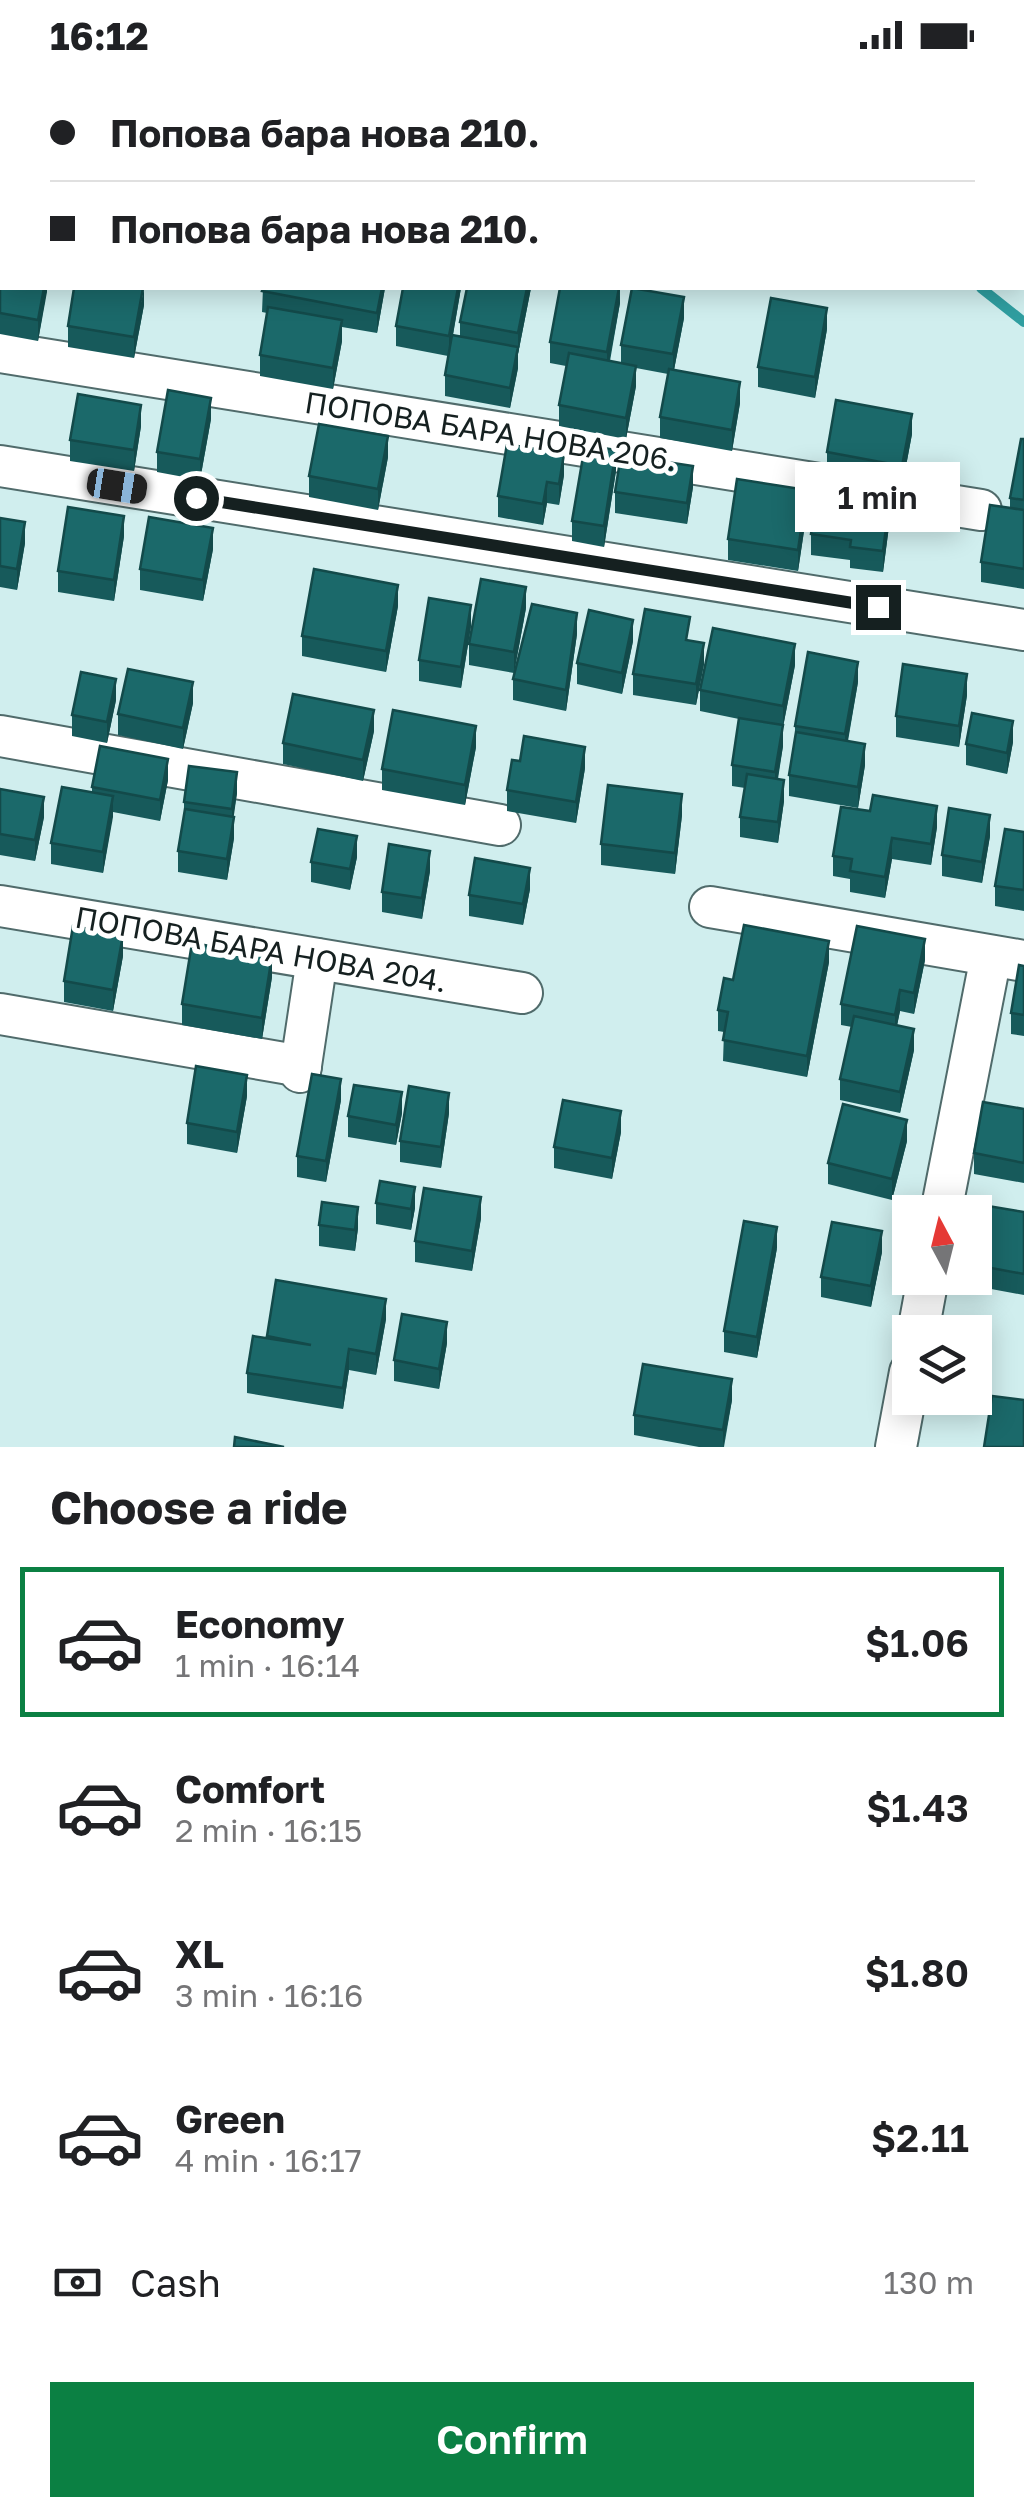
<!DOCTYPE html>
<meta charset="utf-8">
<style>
body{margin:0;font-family:"Golos Text",sans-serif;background:#f2f2f2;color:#202124;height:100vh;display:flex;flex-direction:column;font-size:38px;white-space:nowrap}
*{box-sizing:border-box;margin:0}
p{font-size:32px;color:#757577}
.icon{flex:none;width:55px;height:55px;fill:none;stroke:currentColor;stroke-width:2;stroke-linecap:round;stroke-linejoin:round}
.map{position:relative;height:1377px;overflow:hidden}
.side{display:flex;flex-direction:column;background:#fff;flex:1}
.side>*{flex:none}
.banner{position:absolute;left:0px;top:0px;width:1025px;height:220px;box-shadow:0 5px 25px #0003;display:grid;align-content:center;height:220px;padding:0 50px;background:#fff}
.needle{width:65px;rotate:353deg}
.buttons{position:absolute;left:892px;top:1125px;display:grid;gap:20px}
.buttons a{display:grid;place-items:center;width:100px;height:100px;border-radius:0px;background:#fff;box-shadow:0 5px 25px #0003;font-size:50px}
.end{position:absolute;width:45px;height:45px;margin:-22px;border:12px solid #152020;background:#fff;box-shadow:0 0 0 5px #fff}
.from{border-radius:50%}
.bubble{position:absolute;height:70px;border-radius:0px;background:#fff;box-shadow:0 5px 25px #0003;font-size:32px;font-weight:600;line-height:70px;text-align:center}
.car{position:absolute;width:30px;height:60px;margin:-30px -15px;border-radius:12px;box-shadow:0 0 8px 2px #0007;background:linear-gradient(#222 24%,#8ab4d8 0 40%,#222 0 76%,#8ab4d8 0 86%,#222 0)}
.banner b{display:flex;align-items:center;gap:35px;height:95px;font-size:38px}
.banner b+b{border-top:2px solid #e0e0e0}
.banner i{width:25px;height:25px;background:#202124}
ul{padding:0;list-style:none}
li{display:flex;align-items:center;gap:30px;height:150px;margin:0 20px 15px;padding:0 30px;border:5px solid transparent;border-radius:0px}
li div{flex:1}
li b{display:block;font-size:38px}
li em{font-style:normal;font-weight:600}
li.selected{border-color:#0b8043}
li>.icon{width:90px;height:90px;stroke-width:1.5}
h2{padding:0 50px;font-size:45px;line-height:120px}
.pay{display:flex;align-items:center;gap:25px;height:110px;padding:0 50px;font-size:38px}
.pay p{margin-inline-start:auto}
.action{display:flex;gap:20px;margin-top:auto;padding:20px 50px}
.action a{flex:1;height:115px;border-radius:0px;background:#0b8043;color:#fff;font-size:40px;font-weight:600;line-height:115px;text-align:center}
.status{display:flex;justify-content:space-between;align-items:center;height:70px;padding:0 50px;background:#fff;direction:ltr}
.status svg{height:28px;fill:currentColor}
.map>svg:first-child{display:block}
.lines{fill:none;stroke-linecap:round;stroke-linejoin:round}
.stream{stroke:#2f9ea0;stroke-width:10}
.minor-casing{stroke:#506b6b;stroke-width:44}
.minor{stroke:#fff;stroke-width:40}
.wall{fill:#175a5b}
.shaded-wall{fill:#134a4a}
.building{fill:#1b696a;stroke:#134a4a;stroke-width:2.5}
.route{stroke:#152020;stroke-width:12}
.labels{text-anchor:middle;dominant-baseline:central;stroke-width:10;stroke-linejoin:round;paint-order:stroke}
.street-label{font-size:30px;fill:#152020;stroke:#fff}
</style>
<div class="status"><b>16:12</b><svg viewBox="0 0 49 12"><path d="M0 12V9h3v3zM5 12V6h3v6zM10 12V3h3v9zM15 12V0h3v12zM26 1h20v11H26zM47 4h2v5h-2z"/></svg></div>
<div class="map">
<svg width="1024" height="1377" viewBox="0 0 1024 1377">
<rect width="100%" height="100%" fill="#d0eeee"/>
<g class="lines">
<!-- stream -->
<g class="stream">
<polyline points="746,0 748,2"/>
<polyline points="981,218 1024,252"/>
</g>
<!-- minor casing -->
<g class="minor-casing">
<g id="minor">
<polyline points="0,48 2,48"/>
<polyline points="0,282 981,440"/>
<polyline points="0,396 1024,560"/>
<polyline points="0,666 500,755"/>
<polyline points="0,836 522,923"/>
<polyline points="710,837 1024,891"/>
<polyline points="0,944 301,996"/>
<polyline points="300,1002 317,889"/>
<polyline points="941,1142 991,886"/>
<polyline points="918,1262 928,1208"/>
<polyline points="896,1377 910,1302"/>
</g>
</g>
<!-- minor -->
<use href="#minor" class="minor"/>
</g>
<!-- wall -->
<g class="wall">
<polygon points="0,0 58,0 58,2 2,2 2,7 0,6"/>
<rect x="117" y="0" width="60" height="2"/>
<polygon points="213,0 264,0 263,2 213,2"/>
<polygon points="953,0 981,0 981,2"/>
<polygon points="1006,0 1024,0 1024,25 1022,24 1022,2 1006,2"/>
<polygon points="0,193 47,218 38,271 0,264"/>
<polygon points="263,218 385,218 377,263 342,257 342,271 333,319 260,306 260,285 267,243 262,242"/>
<polygon points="461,218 453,265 460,267 460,252 531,218 518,284 518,298 510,338 445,326 445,305 448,286 396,276 396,256"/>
<polygon points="620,218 620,233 610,291 621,293 621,275 684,248 674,300 740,333 732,381 660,368 660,347 668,304 636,298 636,316 626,369 559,356 559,335 566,296 550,293 550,272"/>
<polygon points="144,235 134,288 68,277 68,256"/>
<polygon points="827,259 815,328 758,317 758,297"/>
<polygon points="211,349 200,410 157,402 157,382"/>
<polygon points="141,356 134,401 70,391 70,370"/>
<polygon points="912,364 902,417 827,403 827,382"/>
<polygon points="1024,369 1024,519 981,512 981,492 1010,438 1010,428"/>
<polygon points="388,387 378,440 309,427 309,406"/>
<polygon points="616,401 604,477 572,471 572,451"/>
<polygon points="564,405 559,435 547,433 543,455 498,447 498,426"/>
<polygon points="693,417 687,454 615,443 615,422"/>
<polygon points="807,441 798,501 728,490 728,469"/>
<polygon points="891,441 883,502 850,498 850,490 811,485 811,464"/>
<polygon points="0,448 25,473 17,520 0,517"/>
<polygon points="124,466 114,531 58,522 58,501"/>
<polygon points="213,479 203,531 140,520 140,499"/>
<polygon points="398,536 386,602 302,586 302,566"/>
<polygon points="526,538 514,603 469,595 469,574"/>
<polygon points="471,556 461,618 419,611 419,590"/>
<polygon points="577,564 566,641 513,630 513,609"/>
<polygon points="633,571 622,624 577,614 577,593"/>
<polygon points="690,571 704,594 696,635 633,625 633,604"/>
<polygon points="795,595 783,657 783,676 778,709 784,731 778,773 740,767 740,747 745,718 732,716 732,695 739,649 700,641 700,620"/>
<polygon points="858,612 848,671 865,695 858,738 789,726 789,705 795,672 795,656"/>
<polygon points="967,625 959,677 896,667 896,646"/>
<polygon points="116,630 107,673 72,666 72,645"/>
<polygon points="193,633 183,679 118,665 118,644"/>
<polygon points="374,661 363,711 283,694 283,673"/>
<polygon points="1013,672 1007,704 966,695 966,674"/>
<polygon points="476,677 465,735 382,720 382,699"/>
<polygon points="585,698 576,753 507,741 507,720"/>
<polygon points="168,710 160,751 113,742 103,803 51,794 51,773 92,722 92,717"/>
<polygon points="0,719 44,747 35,791 0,785"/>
<polygon points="237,723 233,747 234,768 227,810 178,802 178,781 184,744 184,732"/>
<polygon points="841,737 937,757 931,795 892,789 885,828 850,822 850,809 833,806 833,786"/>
<polygon points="682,745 675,804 601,795 601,774"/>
<polygon points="1024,762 1024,841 995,836 995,816"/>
<polygon points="990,766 982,813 942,806 942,785"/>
<polygon points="357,787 350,820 311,812 311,792"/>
<polygon points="430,801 422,849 382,842 382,822"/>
<polygon points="530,819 523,855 469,846 469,825"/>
<polygon points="123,886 113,941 64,932 64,911"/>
<polygon points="925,890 914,944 900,941 897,955 914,980 900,1043 840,1030 840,1009 852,957 841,955 841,934"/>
<polygon points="829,892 807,1007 723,991 724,962 718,961 718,940 733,910"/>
<polygon points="1024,896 1024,966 1011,964 1011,943"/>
<polygon points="272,907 262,969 182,955 182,934"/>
<polygon points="247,1026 237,1083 187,1074 187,1053"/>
<polygon points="341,1030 326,1112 297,1107 297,1086"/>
<polygon points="1024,1039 1024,1113 974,1104 974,1083"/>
<polygon points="402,1043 396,1075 348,1067 348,1046"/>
<polygon points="449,1043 441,1098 400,1092 400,1071"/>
<polygon points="621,1062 612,1109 554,1098 554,1077"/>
<polygon points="907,1071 892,1130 828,1114 828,1093"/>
<polygon points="376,1133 415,1138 411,1160 376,1154"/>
<polygon points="975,1142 1024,1142 1024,1225 959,1213 959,1208 975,1208"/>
<polygon points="481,1148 472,1201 415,1192 415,1171"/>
<polygon points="319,1155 358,1158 355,1181 319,1176"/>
<polygon points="777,1178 757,1288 724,1282 724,1261"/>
<polygon points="882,1182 871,1237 821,1227 821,1207"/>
<polygon points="276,1210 386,1249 376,1305 349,1300 343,1339 247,1323 247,1303 267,1268"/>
<polygon points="447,1273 439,1319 394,1311 394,1290"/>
<polygon points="732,1330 724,1377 699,1377 634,1365 634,1345"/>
</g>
<!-- shaded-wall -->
<g class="shaded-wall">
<polygon points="44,218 47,218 47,222 38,271 38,250"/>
<polygon points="144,218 144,235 134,288 134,267"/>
<polygon points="382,218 385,218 377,263 377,243"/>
<polygon points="458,218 461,218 449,287 449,266"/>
<polygon points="527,218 531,218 518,284 518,298 510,338 510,318 518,278 518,263"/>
<polygon points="619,218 620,233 607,303 607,282"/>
<polygon points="684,227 684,248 673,305 673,284"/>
<polygon points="827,238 827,259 815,328 815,307"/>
<polygon points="342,250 342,271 333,319 333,298"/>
<polygon points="636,296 636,316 626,369 626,348"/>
<polygon points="740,312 740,333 732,381 732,360"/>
<polygon points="211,328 211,349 200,410 200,389"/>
<polygon points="141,335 141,356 134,401 134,380"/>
<polygon points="912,344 912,364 902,417 902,396"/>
<polygon points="388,366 388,387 378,440 378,419"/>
<polygon points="616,380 616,401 604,477 604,456"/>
<polygon points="564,384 564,405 559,435 559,414"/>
<polygon points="693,396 693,417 687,454 687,433"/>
<polygon points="547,412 547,433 543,455 543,434"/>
<polygon points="807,420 807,441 798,501 798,480"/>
<polygon points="891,420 891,441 883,502 883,481"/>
<polygon points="124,446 124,466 114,531 114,510"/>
<polygon points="25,452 25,473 17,520 17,499"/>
<polygon points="213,458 213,479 203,531 203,510"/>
<polygon points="398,515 398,536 386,602 386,581"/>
<polygon points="526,517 526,538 514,603 514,582"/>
<polygon points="471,535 471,556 461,618 461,597"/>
<polygon points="577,543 577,564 566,641 566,620"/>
<polygon points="633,550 633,571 622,624 622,603"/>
<polygon points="704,573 704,594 696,635 696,614"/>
<polygon points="795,574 795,595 783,657 783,636"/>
<polygon points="858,592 858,612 845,685 845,664"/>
<polygon points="967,604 967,625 959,677 959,656"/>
<polygon points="116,609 116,630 107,673 107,652"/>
<polygon points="193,612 193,633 183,679 183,658"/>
<polygon points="374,640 374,661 363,711 363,690"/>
<polygon points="1013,651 1013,672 1007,704 1007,683"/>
<polygon points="783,655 783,676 775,723 775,702"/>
<polygon points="476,656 476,677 465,735 465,715"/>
<polygon points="865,674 865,695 858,738 858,717"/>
<polygon points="585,677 585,698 576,753 576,732"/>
<polygon points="168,689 168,710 160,751 160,730"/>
<polygon points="237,702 237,723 232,759 232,739"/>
<polygon points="784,710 784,731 778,773 778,752"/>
<polygon points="682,724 682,745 675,804 675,783"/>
<polygon points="113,726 113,747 103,803 103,782"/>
<polygon points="44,727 44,747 35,791 35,770"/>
<polygon points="937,736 937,757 931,795 931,774"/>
<polygon points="990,745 990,766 982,813 982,792"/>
<polygon points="234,747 234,768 227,810 227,789"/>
<polygon points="357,766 357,787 350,820 350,799"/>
<polygon points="892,768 892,789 885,828 885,807"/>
<polygon points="430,781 430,801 422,849 422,828"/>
<polygon points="530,798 530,819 523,855 523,834"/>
<polygon points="123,865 123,886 113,941 113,920"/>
<polygon points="925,869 925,890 914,944 914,923"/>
<polygon points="829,871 829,892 807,1007 807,986"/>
<polygon points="272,886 272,907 262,969 262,948"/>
<polygon points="900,920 900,941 895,966 895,945"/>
<polygon points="914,959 914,980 900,1043 900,1022"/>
<polygon points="247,1005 247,1026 237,1083 237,1062"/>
<polygon points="341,1009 341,1030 326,1112 326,1091"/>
<polygon points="402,1022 402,1043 396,1075 396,1055"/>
<polygon points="449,1023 449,1043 441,1098 441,1077"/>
<polygon points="621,1041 621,1062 612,1109 612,1088"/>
<polygon points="907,1050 907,1071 892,1130 892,1109"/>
<polygon points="415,1117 415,1138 411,1160 411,1139"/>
<polygon points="481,1127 481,1148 472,1201 472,1181"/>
<polygon points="358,1137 358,1158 355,1181 355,1160"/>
<polygon points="777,1157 777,1178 757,1288 757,1267"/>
<polygon points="882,1161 882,1182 871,1237 871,1216"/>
<polygon points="386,1229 386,1249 376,1305 376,1284"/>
<polygon points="447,1252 447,1273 439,1319 439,1299"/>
<polygon points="349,1279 349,1300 343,1339 343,1318"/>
<polygon points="732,1309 732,1330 723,1377 723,1360"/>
</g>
<!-- building -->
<g class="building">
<polygon points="128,0 174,0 174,2 144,2"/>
<rect x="298" y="0" width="68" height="2"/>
<rect x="394" y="0" width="76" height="2"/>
<polygon points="1006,0 1024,0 1024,4 1022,2"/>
<rect x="1022" y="56" width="2" height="36"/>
<polygon points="0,193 2,193 2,218 44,218 38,250 0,243"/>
<polygon points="74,218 143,218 134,267 68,256"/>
<polygon points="263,218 382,218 377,243 262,221"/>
<polygon points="403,218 458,218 449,266 396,256"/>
<polygon points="467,218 527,218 518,263 460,252"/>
<polygon points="560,218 619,218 607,282 550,272"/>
<polygon points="632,218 684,227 673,284 621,275"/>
<polygon points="771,228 827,238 815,307 758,297"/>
<polygon points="268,237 342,250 333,298 260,285"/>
<polygon points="452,265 518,277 510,318 445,305"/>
<polygon points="569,283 636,296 626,348 559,335"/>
<polygon points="669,299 740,312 732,360 660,347"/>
<polygon points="168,320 211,328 200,389 157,382"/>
<polygon points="78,324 141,335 134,380 70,370"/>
<polygon points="836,330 912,344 902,396 827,382"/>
<polygon points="319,354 388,366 378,419 309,406"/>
<polygon points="1021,369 1024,369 1024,430 1010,428"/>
<polygon points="507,374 564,384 559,414 547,412 543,434 498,426"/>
<polygon points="585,375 616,380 604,456 572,451"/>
<polygon points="621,385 693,396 687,433 615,422"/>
<polygon points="737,409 807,420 798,480 728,469"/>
<polygon points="849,415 891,420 883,481 850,477 851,470 811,464 818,417 848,421"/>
<polygon points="990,435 1024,440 1024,499 981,492"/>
<polygon points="68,437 124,446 114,510 58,501"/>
<polygon points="149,447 213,458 203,510 140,499"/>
<polygon points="0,448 25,452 17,499 0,496"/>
<polygon points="314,499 398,515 386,581 302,566"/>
<polygon points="481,509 526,517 514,582 469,574"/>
<polygon points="429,528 471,535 461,597 419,590"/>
<polygon points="532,534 577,543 566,620 513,609"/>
<polygon points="645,539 690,547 686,570 704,573 696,614 633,604"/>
<polygon points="589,540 633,550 622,603 577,593"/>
<polygon points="713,558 795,574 783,636 700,620"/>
<polygon points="808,582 858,592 845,664 795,656"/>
<polygon points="903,594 967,604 959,656 896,646"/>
<polygon points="128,599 193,612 183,658 118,644"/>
<polygon points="81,602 116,609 107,652 72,645"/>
<polygon points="293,624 374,640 363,690 283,673"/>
<polygon points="393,640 476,656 465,715 382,699"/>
<polygon points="972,643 1013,651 1007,683 966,674"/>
<polygon points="739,648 783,655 775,702 732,695"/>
<polygon points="796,662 865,674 858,717 789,705"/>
<polygon points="524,666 585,677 576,732 507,720 512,690 520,691"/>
<polygon points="100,676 168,689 160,730 92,717"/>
<polygon points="189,696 237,702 232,739 184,732"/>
<polygon points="747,704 784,710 778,752 740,747"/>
<polygon points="608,715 682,724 675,783 601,774"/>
<polygon points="62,717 113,726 103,782 51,773"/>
<polygon points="0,719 44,727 35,770 0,764"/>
<polygon points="873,725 937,736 931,774 892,768 885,807 850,801 852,789 833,786 841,737 870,741"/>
<polygon points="949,738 990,745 982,792 942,785"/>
<polygon points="185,739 234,747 227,789 178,781"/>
<polygon points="318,759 357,766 350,799 311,792"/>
<polygon points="1005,759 1024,762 1024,820 995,816"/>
<polygon points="389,774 430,781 422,828 382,822"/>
<polygon points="475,788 530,798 523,834 469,825"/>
<polygon points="744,855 829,871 807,986 723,970 728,942 718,940 724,908 733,910"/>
<polygon points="73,856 123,865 113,920 64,911"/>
<polygon points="857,856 925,869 914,923 900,920 895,945 841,934"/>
<polygon points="192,873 272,886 262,948 182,934"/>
<polygon points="1019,895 1024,896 1024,945 1011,943"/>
<polygon points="854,946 914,959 900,1022 840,1009"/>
<polygon points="196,996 247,1005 237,1062 187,1053"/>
<polygon points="312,1004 341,1009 326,1091 297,1086"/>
<polygon points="354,1015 402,1022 396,1055 348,1046"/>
<polygon points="409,1016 449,1023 441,1077 400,1071"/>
<polygon points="563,1030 621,1041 612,1088 554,1077"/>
<polygon points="983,1032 1024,1039 1024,1093 974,1083"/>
<polygon points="843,1034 907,1050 892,1109 828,1093"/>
<polygon points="380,1111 415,1117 411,1139 376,1133"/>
<polygon points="424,1118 481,1127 472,1181 415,1171"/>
<polygon points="322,1132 358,1137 355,1160 319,1155"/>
<polygon points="970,1133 1024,1142 1024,1204 975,1195 975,1142 968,1142"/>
<polygon points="744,1151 777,1157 757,1267 724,1261"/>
<polygon points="832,1152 882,1161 871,1216 821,1207"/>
<polygon points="276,1210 386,1229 376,1284 349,1279 343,1318 247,1303 253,1266 311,1275 267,1266"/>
<polygon points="402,1244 447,1252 439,1299 394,1290"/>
<polygon points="643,1294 732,1309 723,1360 634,1345"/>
<polygon points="992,1326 1024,1330 1024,1377 984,1377"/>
<polygon points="235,1367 284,1377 234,1377"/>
</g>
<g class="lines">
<!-- route -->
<polyline class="route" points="196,428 878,537"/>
</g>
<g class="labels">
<!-- street labels -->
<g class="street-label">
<text transform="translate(491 361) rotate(9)">ПОПОВА БАРА НОВА 206.</text>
<text transform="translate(261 879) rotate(10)">ПОПОВА БАРА НОВА 204.</text>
</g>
</g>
</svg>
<div class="buttons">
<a><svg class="needle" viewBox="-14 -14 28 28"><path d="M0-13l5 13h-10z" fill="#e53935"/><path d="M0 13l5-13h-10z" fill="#757577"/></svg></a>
<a><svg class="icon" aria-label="layers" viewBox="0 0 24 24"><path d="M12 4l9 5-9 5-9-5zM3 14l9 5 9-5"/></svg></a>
</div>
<i class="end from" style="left:196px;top:428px"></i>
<i class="end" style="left:878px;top:537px"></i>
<div class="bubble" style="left:795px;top:392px;width:165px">1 min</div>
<i class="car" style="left:117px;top:416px;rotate:99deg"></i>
<div class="banner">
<b><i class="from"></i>Попова бара нова 210.</b>
<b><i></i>Попова бара нова 210.</b>
</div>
</div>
<section class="side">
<h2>Choose a ride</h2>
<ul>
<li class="selected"><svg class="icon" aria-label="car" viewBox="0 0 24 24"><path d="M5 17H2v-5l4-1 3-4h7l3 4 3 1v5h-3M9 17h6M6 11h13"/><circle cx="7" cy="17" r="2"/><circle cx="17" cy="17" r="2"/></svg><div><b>Economy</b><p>1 min · 16:14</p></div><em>$1.06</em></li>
<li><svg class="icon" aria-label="car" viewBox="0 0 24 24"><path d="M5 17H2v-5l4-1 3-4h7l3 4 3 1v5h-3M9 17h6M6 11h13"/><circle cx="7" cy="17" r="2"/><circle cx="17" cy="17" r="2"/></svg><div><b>Comfort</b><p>2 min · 16:15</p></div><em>$1.43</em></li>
<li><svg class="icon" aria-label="car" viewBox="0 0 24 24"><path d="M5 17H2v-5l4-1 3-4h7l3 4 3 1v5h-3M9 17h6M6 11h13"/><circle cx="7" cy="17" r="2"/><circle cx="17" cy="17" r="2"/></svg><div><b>XL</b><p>3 min · 16:16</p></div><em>$1.80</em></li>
<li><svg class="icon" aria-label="car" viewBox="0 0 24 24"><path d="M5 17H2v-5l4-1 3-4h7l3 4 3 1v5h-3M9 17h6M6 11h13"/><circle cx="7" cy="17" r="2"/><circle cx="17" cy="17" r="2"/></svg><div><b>Green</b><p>4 min · 16:17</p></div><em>$2.11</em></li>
</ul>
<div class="pay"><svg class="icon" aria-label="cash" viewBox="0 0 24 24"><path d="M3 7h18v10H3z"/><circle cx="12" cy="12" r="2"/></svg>Cash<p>130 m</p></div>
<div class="action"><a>Confirm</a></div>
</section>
